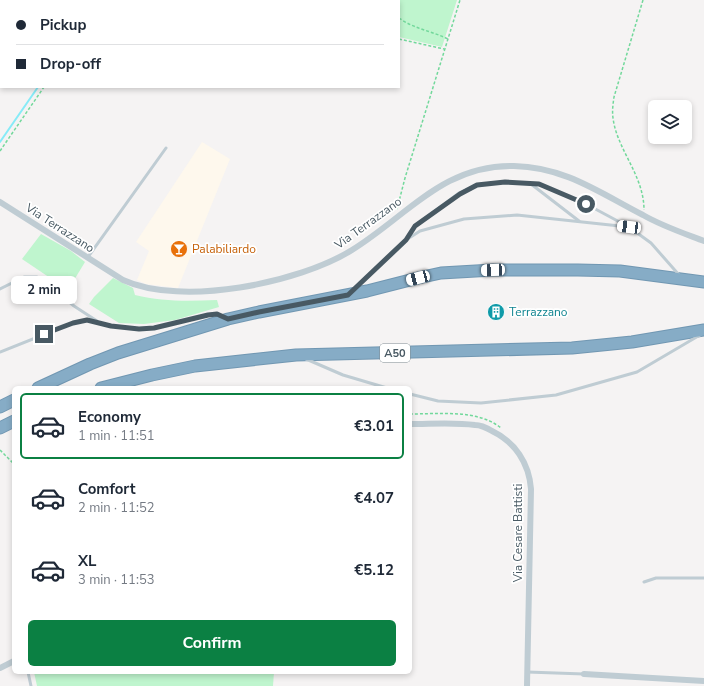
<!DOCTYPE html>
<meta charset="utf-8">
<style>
body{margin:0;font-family:"Nunito Sans",sans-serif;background:#f6f6f7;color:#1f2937;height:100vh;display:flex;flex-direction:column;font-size:15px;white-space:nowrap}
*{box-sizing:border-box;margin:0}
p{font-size:13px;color:#747a83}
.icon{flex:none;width:22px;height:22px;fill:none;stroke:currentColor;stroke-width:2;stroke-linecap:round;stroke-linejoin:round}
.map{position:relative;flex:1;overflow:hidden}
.sheet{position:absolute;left:12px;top:386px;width:400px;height:288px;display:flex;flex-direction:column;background:#fff;border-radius:6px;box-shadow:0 2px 6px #0003}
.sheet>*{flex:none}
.top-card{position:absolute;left:0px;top:0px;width:400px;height:88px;box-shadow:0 2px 6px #0003;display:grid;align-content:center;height:88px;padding:0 16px;background:#fff}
.fabs{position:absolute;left:648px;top:100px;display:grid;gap:8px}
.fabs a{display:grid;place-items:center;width:44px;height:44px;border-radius:6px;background:#fff;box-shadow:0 2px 6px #0003;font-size:20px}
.end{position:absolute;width:18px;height:18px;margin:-9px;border:5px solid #485963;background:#fff;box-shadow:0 0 0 2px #fff}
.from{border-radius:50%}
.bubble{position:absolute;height:28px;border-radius:6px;background:#fff;box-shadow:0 2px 6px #0003;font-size:13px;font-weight:700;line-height:28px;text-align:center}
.car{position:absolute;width:12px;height:24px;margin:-12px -6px;border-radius:5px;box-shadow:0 0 3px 1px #0007;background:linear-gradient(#fff 24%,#345 0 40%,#fff 0 76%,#345 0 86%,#fff 0)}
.top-card b{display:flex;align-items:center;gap:14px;height:38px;font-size:15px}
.top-card b+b{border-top:1px solid #e0e1e3}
.top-card i{width:10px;height:10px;background:#1f2937}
ul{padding:7px 0 0;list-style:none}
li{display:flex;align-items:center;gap:12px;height:66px;margin:0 8px 6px;padding:0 8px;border:2px solid transparent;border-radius:6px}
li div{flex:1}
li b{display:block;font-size:15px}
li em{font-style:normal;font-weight:700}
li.active{border-color:#0b8043}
li>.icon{width:36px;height:36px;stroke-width:1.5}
.action{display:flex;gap:8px;margin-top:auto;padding:8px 16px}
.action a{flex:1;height:46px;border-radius:6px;background:#0b8043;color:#fff;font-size:16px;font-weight:700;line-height:46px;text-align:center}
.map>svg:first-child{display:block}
.commercial{fill:#fef8ed}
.green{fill:#bff5ce}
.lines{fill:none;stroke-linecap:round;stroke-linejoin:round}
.stream{stroke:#87ebf7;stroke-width:2}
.highway-casing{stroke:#7197b2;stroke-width:13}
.path{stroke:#72d89b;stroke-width:1.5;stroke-dasharray:3 2;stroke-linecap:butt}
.lane{stroke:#bfccd3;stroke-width:3}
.street{stroke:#bfccd3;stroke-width:6}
.highway{stroke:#86acc6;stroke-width:11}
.route{stroke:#485963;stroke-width:5}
.labels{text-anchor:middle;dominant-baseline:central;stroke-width:3.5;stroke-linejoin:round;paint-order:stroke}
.shield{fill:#fff;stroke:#7f8b92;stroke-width:1}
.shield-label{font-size:11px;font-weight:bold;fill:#485963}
.street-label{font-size:12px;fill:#485963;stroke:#fff}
.food-label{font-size:12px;fill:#c56008;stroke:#fff;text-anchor:start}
.culture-label{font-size:12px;fill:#0d838f;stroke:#fff;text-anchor:start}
</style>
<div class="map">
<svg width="704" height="686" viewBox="0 0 704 686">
<rect width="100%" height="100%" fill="#f5f3f3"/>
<!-- commercial -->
<polygon class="commercial" points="202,142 230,159 178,288 146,284 137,280 149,251 136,242"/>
<!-- green -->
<g class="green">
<polygon points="253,0 457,0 442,47 399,37 399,1 255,1"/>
<polygon points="41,234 71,251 85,262 68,290 22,259"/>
<path d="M113,278L133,288L135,295C163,302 189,301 217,300L219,307L175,320L144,324L119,323L89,304L94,297Z"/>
<polygon points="34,672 274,672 273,686 37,686"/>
</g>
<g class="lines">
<!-- stream -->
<g class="stream">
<polyline points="96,1 96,0"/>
<polyline points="0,142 38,87"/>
</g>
<!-- highway casing -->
<g class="highway-casing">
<g id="highway">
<polyline points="38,388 90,364 118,353 228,319 259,312 367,291 418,278 441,273 493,270 578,270 620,271 704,282"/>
<polyline points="101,388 152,375 195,366 296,355 572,348 632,342 704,330"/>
<polyline points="0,407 14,400"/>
<polyline points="0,428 14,421"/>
</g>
</g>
<!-- path -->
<g class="path">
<polyline points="249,0 251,1"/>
<polyline points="374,0 375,1"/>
<path d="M643,0L614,97C613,104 612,111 613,118C617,150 644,175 644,210"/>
<polyline points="103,1 103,0"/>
<polyline points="350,1 351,0"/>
<path d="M399,18C414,29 432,31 448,39"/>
<polyline points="399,39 444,49"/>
<polyline points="0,151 44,87"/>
<polyline points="397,209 405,178 460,0"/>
<path d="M410,414C438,414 478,409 501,428"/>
<polyline points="0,450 14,464"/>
</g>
<!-- lane -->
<g class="lane">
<polyline points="531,184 579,221"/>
<polyline points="408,238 415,226 459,193 477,185 505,182 539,184 586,204 627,226"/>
<polyline points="88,257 166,148"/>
<polyline points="0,289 24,277 37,277 46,282 74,306 97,321"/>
<polyline points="353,290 406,240 420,231 464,219 517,215 629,227 651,243 680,276"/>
<polyline points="0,352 73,323 87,320 111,326 139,329 154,328 208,315 217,314 222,317"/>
<polyline points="306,359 343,375 387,388"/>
<polyline points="410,394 438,401 481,403 556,395 637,372 700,335"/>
<polyline points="644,582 656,578 704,578"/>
<polyline points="28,672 31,686"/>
<polyline points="527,672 584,674"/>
</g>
<!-- street -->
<g class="street">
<polyline points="0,25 1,26"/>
<path d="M0,202L123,280C182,307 299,283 352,250C407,216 444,164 514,166C565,167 600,193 643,215C662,226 683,233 704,241"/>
<path d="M410,424C431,424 454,422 475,425C481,425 487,428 492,431C515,442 529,463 531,489L527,686"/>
<polyline points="0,668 14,661"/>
<polyline points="584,674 704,681"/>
</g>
<!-- highway -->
<use href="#highway" class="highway"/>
</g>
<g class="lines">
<!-- route -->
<polyline class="route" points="44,334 73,323 87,320 111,326 139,329 154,328 208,315 217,314 228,319 259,312 348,295 406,240 415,226 460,194 477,185 505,182 539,184 586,204"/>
</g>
<!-- icons -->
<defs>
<g id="bar-disc" transform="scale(0.9)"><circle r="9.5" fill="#e8710a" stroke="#fff"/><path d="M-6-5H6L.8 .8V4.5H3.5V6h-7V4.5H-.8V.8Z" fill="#fff"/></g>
<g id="building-disc" transform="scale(0.9)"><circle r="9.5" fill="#0f9aa8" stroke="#fff"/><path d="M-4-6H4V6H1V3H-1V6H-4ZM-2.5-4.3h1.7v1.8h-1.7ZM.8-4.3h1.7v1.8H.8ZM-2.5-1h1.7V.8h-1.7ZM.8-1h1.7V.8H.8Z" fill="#fff"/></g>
</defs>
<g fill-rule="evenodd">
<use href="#bar-disc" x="179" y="249"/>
<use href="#building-disc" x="496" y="312"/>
</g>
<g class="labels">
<!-- shield labels -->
<rect class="shield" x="380" y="344" width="30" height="18" rx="3"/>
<g class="shield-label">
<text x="395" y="353">A50</text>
</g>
<!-- street labels -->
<g class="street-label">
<text transform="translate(368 223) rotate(-36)">Via Terrazzano</text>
<text transform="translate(60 228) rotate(33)">Via Terrazzano</text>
<text transform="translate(518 533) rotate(-90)">Via Cesare Battisti</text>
</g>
<!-- food labels -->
<g class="food-label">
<text x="192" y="249">Palabiliardo</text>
</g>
<!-- culture labels -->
<g class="culture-label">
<text x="509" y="312">Terrazzano</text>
</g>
</g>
</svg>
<div class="fabs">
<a><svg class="icon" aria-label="layers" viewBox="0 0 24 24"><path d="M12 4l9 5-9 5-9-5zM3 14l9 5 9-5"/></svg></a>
</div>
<i class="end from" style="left:586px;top:204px"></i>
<i class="end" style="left:44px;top:334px"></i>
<div class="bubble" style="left:11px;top:276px;width:66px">2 min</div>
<i class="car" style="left:629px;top:227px;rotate:277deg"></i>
<i class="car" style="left:493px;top:270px;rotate:268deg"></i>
<i class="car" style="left:418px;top:278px;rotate:255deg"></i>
<div class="top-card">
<b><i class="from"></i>Pickup</b>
<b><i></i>Drop-off</b>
</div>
<section class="sheet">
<ul>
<li class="active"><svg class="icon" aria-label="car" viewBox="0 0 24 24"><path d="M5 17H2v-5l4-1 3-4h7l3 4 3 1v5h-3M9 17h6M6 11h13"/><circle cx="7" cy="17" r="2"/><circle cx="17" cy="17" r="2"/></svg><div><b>Economy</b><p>1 min · 11:51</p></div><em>€3.01</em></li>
<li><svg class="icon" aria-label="car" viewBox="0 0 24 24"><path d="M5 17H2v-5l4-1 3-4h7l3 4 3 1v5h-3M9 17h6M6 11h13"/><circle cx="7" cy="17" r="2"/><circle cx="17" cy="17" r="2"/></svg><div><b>Comfort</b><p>2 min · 11:52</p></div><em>€4.07</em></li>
<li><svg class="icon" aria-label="car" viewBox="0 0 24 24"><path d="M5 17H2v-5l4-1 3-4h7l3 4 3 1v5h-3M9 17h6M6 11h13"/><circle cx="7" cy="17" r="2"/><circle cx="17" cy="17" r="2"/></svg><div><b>XL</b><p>3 min · 11:53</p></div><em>€5.12</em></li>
</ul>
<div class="action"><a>Confirm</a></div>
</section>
</div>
